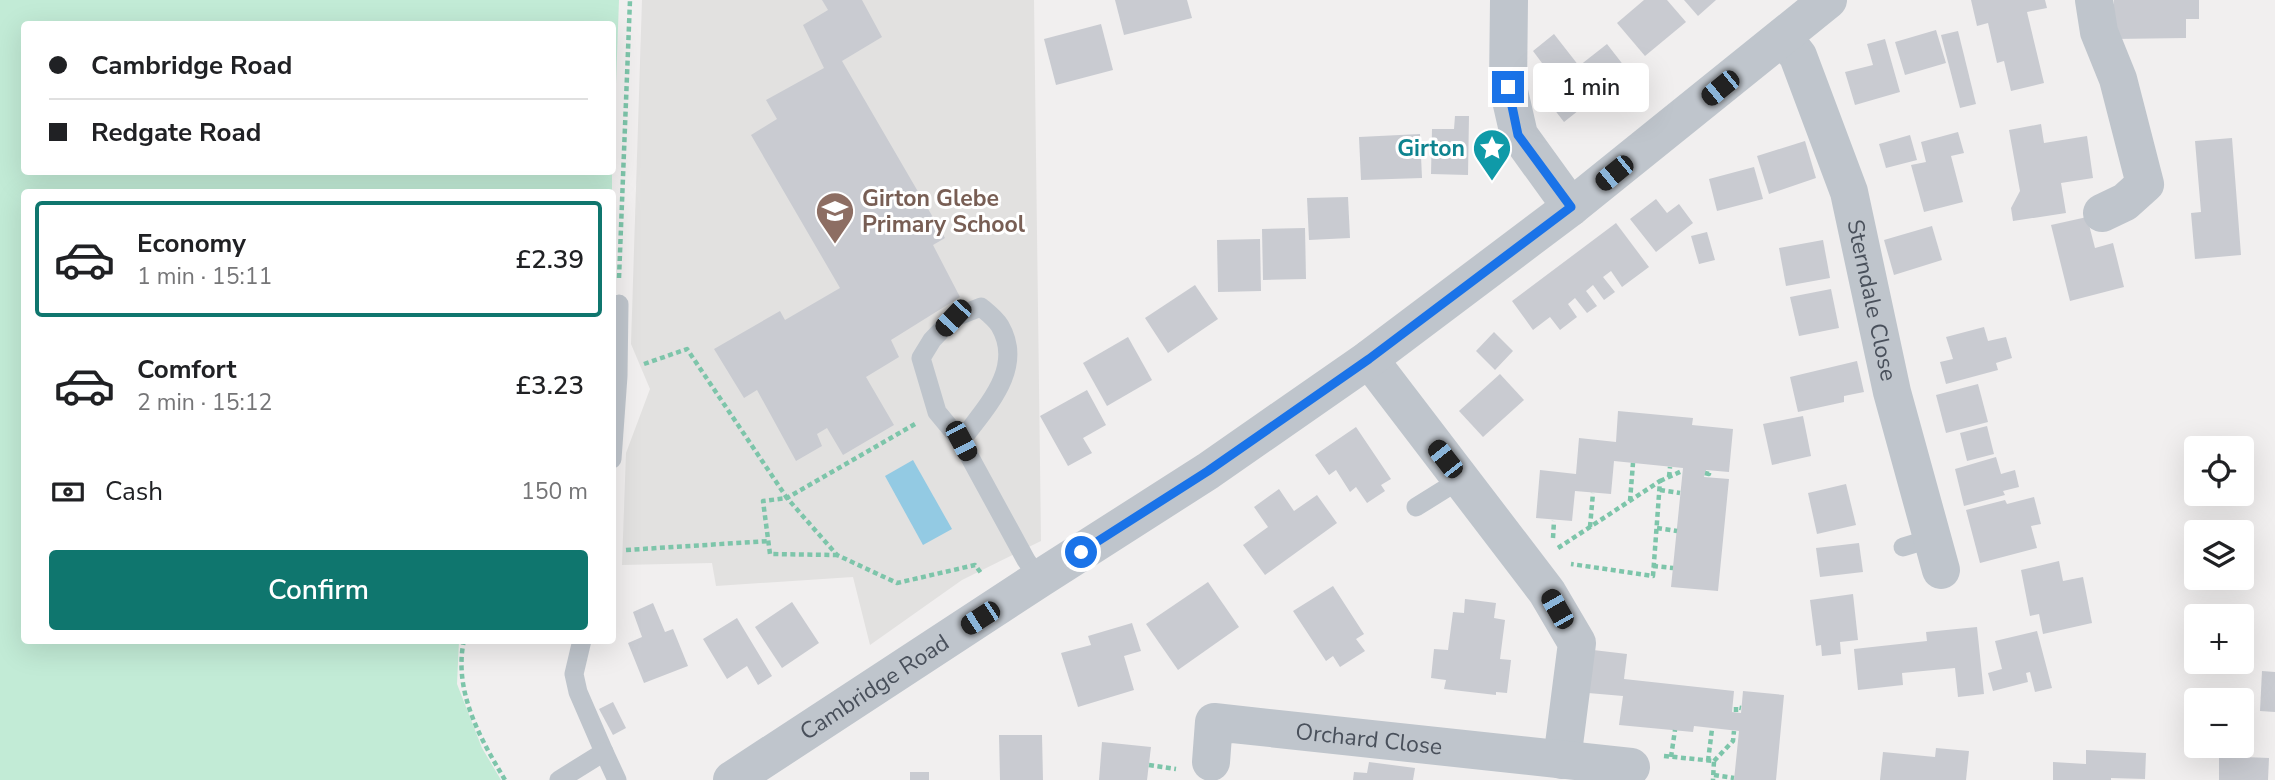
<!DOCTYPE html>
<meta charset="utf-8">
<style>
body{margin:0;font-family:"Nunito Sans",sans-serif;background:#f6f6f6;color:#202124;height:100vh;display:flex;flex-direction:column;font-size:26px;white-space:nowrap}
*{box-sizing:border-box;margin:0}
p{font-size:23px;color:#757577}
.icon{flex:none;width:38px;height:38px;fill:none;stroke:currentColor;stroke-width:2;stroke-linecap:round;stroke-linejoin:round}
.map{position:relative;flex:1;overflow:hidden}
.drawer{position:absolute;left:21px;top:189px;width:595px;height:455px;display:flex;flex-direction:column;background:#fff;border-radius:7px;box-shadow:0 7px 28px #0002}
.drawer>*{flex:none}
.hud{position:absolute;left:21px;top:21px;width:595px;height:154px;border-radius:7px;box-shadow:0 7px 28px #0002;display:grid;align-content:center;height:154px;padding:0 28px;background:#fff}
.fabs{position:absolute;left:2184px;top:436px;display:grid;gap:14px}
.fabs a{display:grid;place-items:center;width:70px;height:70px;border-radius:7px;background:#fff;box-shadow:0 7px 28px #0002;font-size:35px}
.end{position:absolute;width:32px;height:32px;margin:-16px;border:9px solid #1a73e8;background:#fff;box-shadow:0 0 0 4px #fff}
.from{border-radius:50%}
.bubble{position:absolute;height:49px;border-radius:7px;background:#fff;box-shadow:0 7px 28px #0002;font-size:23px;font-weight:600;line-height:49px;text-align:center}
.car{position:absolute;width:21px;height:42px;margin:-21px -10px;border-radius:9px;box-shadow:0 0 5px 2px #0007;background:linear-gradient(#222 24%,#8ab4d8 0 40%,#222 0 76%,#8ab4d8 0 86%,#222 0)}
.hud b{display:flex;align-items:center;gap:24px;height:66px;font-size:26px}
.hud b+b{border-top:2px solid #e0e0e0}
.hud i{width:18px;height:18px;background:#202124}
ul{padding:12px 0 0;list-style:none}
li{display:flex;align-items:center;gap:21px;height:116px;margin:0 14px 10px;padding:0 14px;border:4px solid transparent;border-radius:7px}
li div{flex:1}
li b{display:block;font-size:26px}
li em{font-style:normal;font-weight:600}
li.active{border-color:#0f766e}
li>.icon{width:63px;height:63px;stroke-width:1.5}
.pay{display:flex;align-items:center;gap:18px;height:77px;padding:0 28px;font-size:26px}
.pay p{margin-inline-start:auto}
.primary-button{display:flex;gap:14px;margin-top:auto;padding:14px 28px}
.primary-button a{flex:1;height:80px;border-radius:7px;background:#0f766e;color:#fff;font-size:28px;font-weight:600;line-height:80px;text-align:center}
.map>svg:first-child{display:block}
.education{fill:#e2e1e0}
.green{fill:#c2ebd6}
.water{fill:#93cae3}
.building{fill:#c9cbd1}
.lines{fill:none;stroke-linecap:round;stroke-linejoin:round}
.path{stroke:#7dc5aa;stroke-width:4.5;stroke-dasharray:5 3.5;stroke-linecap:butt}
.service{stroke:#bfc5cc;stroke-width:19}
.minor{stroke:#bfc5cc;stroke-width:38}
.tertiary{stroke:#bfc5cc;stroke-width:38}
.route{stroke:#1a73e8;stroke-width:9}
.labels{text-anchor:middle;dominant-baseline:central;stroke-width:6;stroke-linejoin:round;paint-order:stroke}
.culture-label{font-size:23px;font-weight:bold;fill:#0d838f;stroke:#fff;text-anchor:end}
.education-label{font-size:23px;font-weight:bold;fill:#785e54;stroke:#fff;text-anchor:start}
.street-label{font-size:23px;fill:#49505b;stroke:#fff}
</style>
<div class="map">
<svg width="2275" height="780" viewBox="0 0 2275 780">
<rect width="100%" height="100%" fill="#f1efef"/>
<!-- education -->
<polygon class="education" points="642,0 1034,0 1041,541 962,580 870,645 853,577 716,586 712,563 622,565 626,453 650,389 631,344"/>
<!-- green -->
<polygon class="green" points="0,0 619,0 613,168 612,24 24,24 24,172 612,172 612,192 24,192 24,640 459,641 457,684 482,748 501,780 0,780"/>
<!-- water -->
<polygon class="water" points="913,460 952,529 923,545 885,476"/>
<!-- building -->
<g class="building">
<polygon points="822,0 862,0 882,37 842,61 945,238 933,245 960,297 891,340 899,357 866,377 894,425 843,455 827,428 817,434 822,446 796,461 757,390 744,398 714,349 780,311 785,320 840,288 751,135 777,119 766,100 824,68 803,25 828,10"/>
<polygon points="1115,0 1187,0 1192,18 1124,35"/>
<polygon points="1644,0 1667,0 1686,22 1645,56 1617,23"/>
<polygon points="1684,0 1716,0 1698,16"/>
<polygon points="1971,0 2045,0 2047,8 2027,12 2044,83 2011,91 2004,61 1997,63 1988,23 1977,26"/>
<polygon points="2114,0 2199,0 2199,19 2186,19 2186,38 2114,39"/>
<polygon points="1101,24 1113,70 1056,85 1044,39"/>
<polygon points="1936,30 1946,63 1905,75 1895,42"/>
<polygon points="1958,31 1976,104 1960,108 1941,35"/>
<polygon points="1554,34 1579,66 1607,44 1628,71 1564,122 1540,91 1554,79 1533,51"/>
<polygon points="1885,39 1900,92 1855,105 1845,72 1873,65 1867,44"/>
<polygon points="1455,116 1469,116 1468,175 1431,174 1432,129 1454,129"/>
<polygon points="2041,124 2044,143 2087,136 2093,178 2061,183 2066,213 2013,221 2011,208 2020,191 2009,130"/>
<polygon points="1958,132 1964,153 1951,156 1963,202 1924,212 1911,165 1926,162 1921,142"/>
<polygon points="1420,134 1422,178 1361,180 1359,137"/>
<polygon points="1910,135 1917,160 1886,168 1879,144"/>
<polygon points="2232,138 2241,255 2195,259 2191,213 2201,212 2195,141"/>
<polygon points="1805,141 1816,178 1769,194 1757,156"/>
<polygon points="1754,167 1763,199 1717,211 1709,179"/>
<polygon points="1348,197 1350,238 1309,240 1307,198"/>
<polygon points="1656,199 1667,213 1679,204 1693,223 1656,252 1630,219"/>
<polygon points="2087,217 2095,248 2113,243 2124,287 2070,301 2051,225"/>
<polygon points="1616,223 1649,267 1622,287 1611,271 1603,277 1615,292 1604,300 1593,285 1586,291 1597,306 1587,313 1575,298 1568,304 1577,317 1560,330 1550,317 1533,330 1512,301"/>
<polygon points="1932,226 1942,260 1894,275 1884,240"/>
<polygon points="1305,228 1306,279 1263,280 1262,229"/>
<polygon points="1707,232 1715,260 1699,264 1691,236"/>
<polygon points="1260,239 1261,291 1218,292 1217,240"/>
<polygon points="1823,240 1830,278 1786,286 1779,248"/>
<polygon points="1195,285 1218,319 1168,353 1145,318"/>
<polygon points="1831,289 1839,328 1799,336 1790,297"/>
<polygon points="1984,327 1988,341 2006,337 2012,358 1996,363 1998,370 1946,384 1940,362 1953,359 1946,337"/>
<polygon points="1494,332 1513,351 1495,370 1476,351"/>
<polygon points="1128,337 1152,380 1107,406 1083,363"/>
<polygon points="1857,361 1864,392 1844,396 1844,402 1798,412 1790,377"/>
<polygon points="1500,374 1524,400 1483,437 1459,411"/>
<polygon points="1978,384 1988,422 1946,433 1936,395"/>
<polygon points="1087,390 1106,425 1083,438 1092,453 1068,466 1040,416"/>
<polygon points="1618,411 1693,418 1692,425 1733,429 1729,472 1706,470 1704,477 1729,479 1718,591 1671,587 1683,468 1614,461 1611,494 1575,491 1572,521 1536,518 1540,470 1576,474 1579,438 1616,442"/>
<polygon points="1803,416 1811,456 1772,465 1763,424"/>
<polygon points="1987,426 1994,454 1967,461 1960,433"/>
<polygon points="1356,427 1391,479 1381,485 1385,491 1367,503 1356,487 1350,492 1336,470 1329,475 1315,455"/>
<polygon points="1996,457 2001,474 2015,470 2019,487 2003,491 2005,495 1964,506 1955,469"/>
<polygon points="1846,484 1856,525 1817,534 1808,493"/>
<polygon points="1279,489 1294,511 1317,495 1337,523 1265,575 1243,545 1268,527 1254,507"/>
<polygon points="2034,497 2041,524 2031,526 2037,548 1980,563 1966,510 2005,500 2007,504"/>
<polygon points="1859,543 1863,572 1820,577 1816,548"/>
<polygon points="2059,561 2063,581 2083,577 2092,623 2043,634 2039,614 2030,616 2021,570"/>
<polygon points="1208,582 1239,627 1178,670 1146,624"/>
<polygon points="1333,586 1364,634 1356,639 1365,651 1340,667 1333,656 1326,661 1293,611"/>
<polygon points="1853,594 1858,640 1840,642 1841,654 1822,656 1821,645 1816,646 1810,600"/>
<polygon points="1465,599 1496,603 1494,618 1505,620 1500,659 1511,660 1507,693 1496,692 1496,695 1444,689 1446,680 1431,678 1434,649 1448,650 1453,612 1464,613"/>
<polygon points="792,602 819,643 782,668 755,627"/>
<polygon points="653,603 665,632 673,629 688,666 644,683 628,643 642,637 633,612"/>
<polygon points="737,618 772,676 758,685 747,666 727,679 703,639"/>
<polygon points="1132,623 1141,651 1124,656 1134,690 1078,707 1061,653 1091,645 1088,636"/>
<polygon points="1977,627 1984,694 1958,697 1955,668 1902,673 1903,685 1858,690 1854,649 1927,641 1926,632"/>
<polygon points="2037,631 2052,688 2035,692 2030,672 2026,673 2028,682 1993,691 1988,673 2002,669 1995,641"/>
<polygon points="1593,650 1627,654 1624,679 1734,691 1732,712 1741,713 1743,691 1784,695 1776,780 1734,780 1739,731 1694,726 1693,732 1619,725 1623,696 1588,693"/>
<polygon points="2262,671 2275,672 2275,712 2260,711"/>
<polygon points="613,702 626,728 613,735 599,709"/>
<polygon points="999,735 1042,735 1043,780 1000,780"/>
<polygon points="1102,742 1151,747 1147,780 1099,780"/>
<polygon points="1936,748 1969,751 1966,780 1880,780 1883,752 1935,757"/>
<polygon points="2086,750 2146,753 2145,779 2111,778 2111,780 2053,780 2053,762 2086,764"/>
<polygon points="2219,756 2269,758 2268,780 2219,780"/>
<polygon points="1369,762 1415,768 1413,780 1353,780 1354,772 1367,773"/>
<rect x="910" y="772" width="19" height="8"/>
</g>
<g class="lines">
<!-- path -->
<g class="path">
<polyline points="619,278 630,0"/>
<polyline points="644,364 687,349 787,498 763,501 770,554 837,555"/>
<polyline points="915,424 787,498 837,555 897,583 975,565 981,573"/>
<polyline points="1705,473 1709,474 1709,470"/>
<polyline points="1669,477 1670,467"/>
<polyline points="1660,481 1682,471"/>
<polyline points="1660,490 1680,493"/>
<polyline points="1630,501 1633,463"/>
<polyline points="1590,527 1593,493"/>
<polyline points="1657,528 1677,531"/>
<polyline points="1553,538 1554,521"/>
<polyline points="1558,548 1660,481 1653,576 1571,564"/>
<polyline points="626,550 769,541"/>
<polyline points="1653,566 1673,568"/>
<path d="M464,640C453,691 480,738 505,780"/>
<polyline points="1736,712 1736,707 1741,708"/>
<polyline points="1664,756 1714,761 1713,780"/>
<polyline points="1671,757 1675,730"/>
<polyline points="1708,761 1712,729"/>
<polyline points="1714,761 1733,741 1734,731"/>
<polyline points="1149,765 1176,769"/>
<polyline points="1714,775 1734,778"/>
</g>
<!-- service -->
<g class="service">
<path d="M961,441C985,408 1025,369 1000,326C996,319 987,312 981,307L953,318L932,340L921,358L937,412L961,441L1026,560L1039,579"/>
<polyline points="612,459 618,376 619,304"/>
<polyline points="1416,507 1461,479"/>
<polyline points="1903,547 1933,538"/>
<polyline points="582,640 574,674 578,692 604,752"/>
<polyline points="559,780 604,752 617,780"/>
</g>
<!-- minor -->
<g class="minor">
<polyline points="1509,0 1508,87 1519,135 1571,207"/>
<polyline points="2094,0 2099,32 2118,79 2145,184 2125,202 2102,213"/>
<path id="s1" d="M1783,37L1798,56L1849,192L1892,392L1941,570"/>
<polyline points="1369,359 1547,592 1577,643 1562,760"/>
<path id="s2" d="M1211,762L1214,722L1631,767"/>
</g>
<!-- tertiary -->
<path class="tertiary" id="s3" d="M732,780L1039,579L1208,471L1369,359L1571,207L1828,0"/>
</g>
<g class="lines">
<!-- route -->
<polyline class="route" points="1081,552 1208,471 1369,359 1571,207 1518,135 1508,87"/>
</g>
<!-- icons -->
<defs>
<g id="sight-pin" transform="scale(2.0125)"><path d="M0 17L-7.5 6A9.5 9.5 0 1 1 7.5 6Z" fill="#0f9aa8" stroke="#fff"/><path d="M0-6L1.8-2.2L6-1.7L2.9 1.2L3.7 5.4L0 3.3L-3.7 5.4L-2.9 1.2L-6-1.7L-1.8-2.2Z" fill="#fff"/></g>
<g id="school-pin" transform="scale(2.0125)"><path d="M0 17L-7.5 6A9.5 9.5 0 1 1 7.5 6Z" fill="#8d6e63" stroke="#fff"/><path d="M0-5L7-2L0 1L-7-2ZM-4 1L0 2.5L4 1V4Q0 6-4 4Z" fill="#fff"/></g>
</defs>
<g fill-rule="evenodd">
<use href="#sight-pin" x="1492" y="148"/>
<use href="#school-pin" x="835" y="211"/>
</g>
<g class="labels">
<!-- culture labels -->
<g class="culture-label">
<text x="1465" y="148">Girton</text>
</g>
<!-- education labels -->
<g class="education-label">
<text x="862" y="198">Girton Glebe<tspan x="862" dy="26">Primary School</tspan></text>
</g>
<!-- street labels -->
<g class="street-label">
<text stroke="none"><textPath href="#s1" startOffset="280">Sterndale Close</textPath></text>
<text stroke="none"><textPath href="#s3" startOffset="170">Cambridge Road</textPath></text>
<text stroke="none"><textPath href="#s2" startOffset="196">Orchard Close</textPath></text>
</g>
</g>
</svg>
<div class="fabs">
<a><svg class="icon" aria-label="locate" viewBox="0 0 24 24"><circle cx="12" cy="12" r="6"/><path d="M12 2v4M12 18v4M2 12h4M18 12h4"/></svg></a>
<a><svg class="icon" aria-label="layers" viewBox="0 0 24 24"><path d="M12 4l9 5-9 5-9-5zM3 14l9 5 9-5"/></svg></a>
<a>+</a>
<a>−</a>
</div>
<i class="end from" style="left:1081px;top:552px"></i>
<i class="end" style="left:1508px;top:87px"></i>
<div class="bubble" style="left:1533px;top:63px;width:116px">1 min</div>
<i class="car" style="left:1720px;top:88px;rotate:231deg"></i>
<i class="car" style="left:1614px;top:173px;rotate:231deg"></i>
<i class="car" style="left:953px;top:318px;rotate:223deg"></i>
<i class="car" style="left:961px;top:441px;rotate:152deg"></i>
<i class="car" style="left:1445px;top:459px;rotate:322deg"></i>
<i class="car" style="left:1557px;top:609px;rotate:330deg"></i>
<i class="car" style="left:980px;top:618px;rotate:237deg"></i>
<div class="hud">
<b><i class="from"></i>Cambridge Road</b>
<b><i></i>Redgate Road</b>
</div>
<section class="drawer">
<ul>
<li class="active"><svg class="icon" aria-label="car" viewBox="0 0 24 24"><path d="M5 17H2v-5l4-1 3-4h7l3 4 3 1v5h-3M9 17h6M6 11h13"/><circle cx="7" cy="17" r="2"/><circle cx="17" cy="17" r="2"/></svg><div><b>Economy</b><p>1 min · 15:11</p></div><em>£2.39</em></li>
<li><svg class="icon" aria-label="car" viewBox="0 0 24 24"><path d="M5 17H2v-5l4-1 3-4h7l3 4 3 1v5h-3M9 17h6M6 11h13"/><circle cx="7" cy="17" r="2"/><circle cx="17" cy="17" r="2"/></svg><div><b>Comfort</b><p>2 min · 15:12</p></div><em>£3.23</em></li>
</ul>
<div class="pay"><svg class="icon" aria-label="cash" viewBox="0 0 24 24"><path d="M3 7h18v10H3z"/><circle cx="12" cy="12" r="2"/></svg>Cash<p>150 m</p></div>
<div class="primary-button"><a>Confirm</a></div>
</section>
</div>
